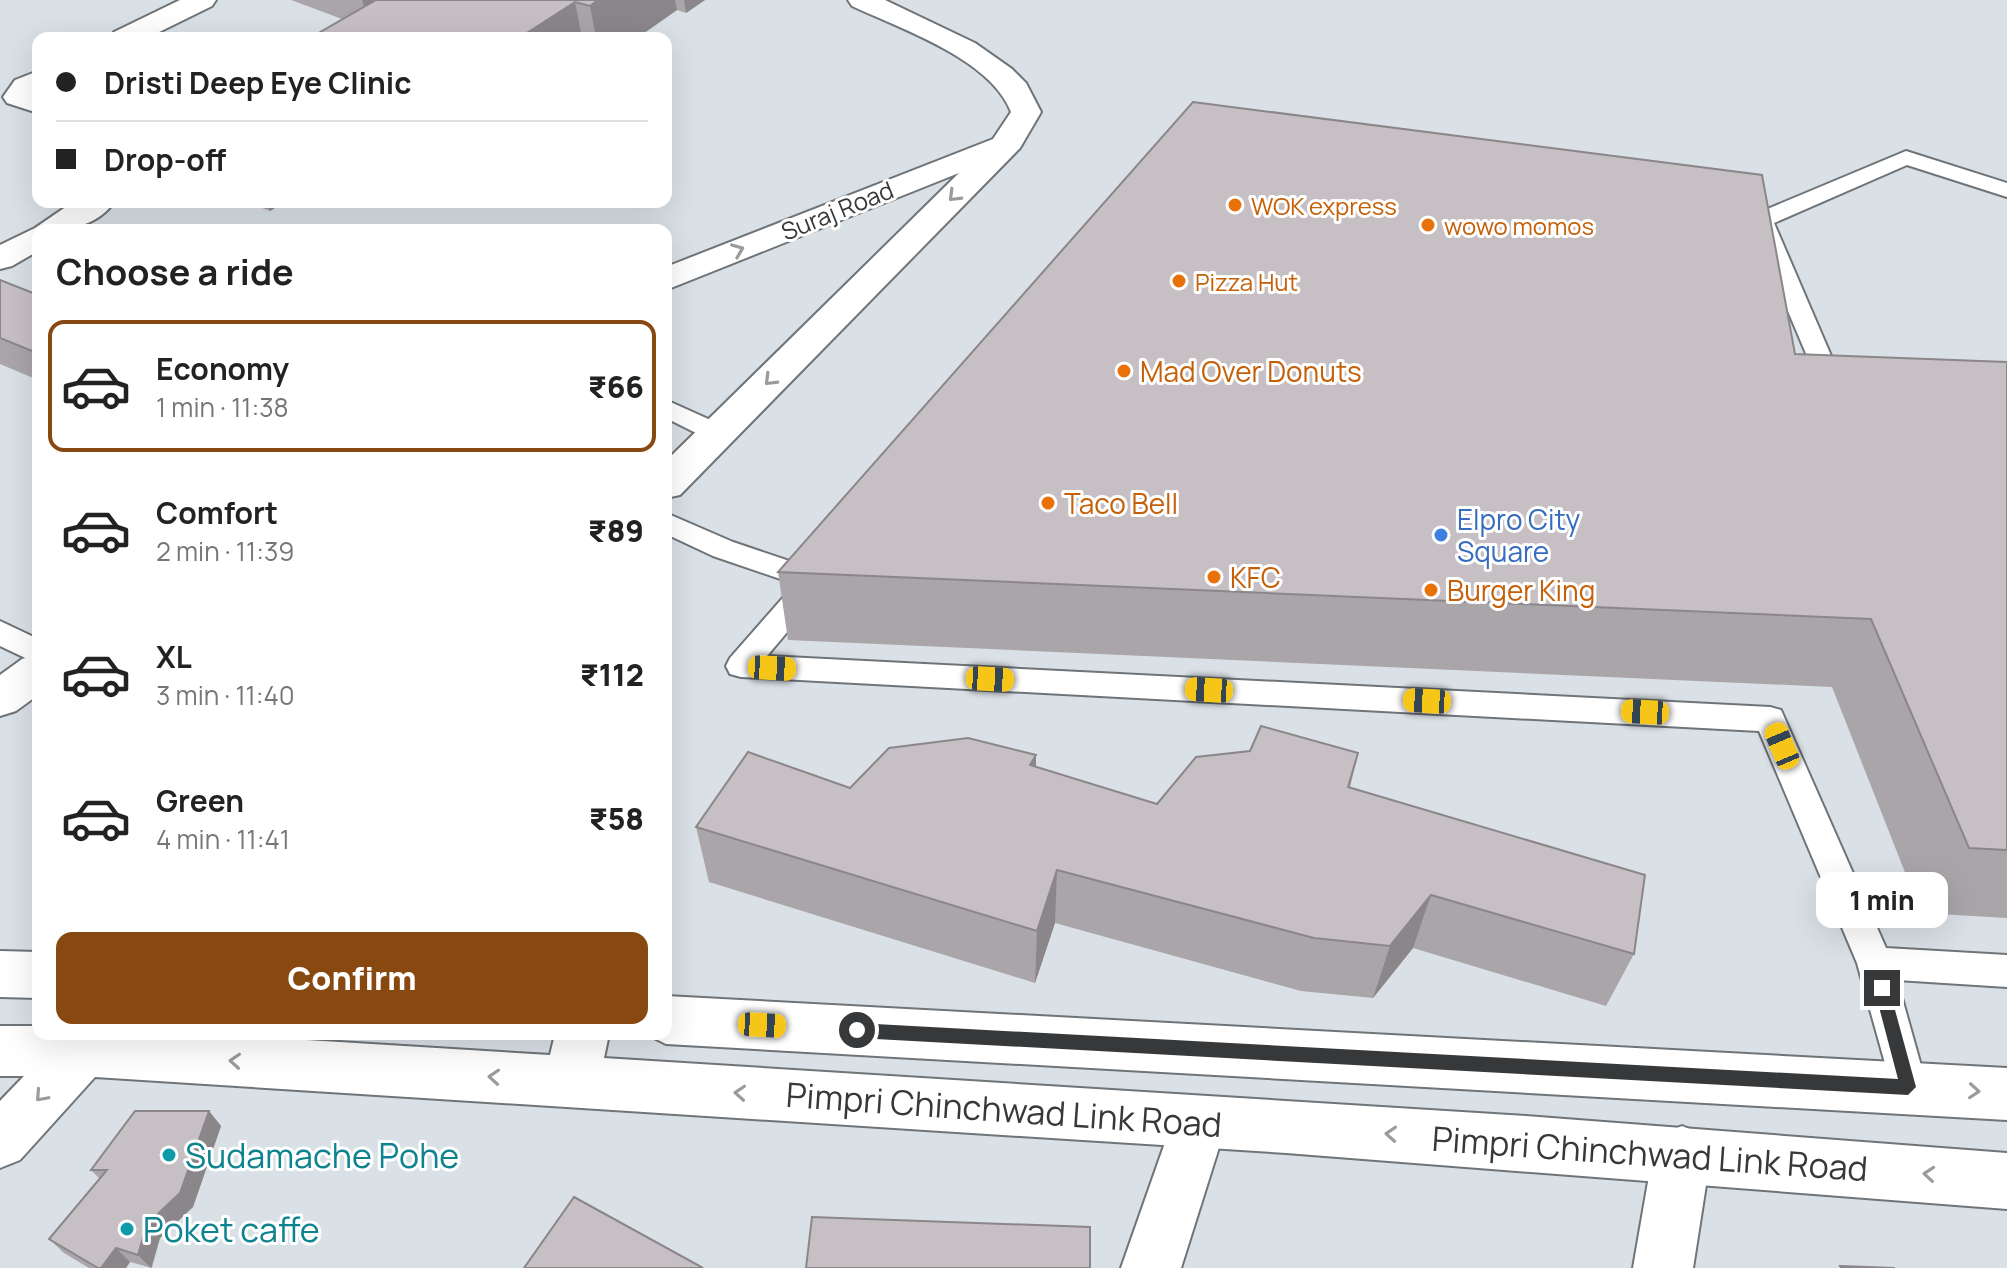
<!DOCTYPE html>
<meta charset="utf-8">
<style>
body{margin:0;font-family:Manrope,sans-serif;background:#f6f6f6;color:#222;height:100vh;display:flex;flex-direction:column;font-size:30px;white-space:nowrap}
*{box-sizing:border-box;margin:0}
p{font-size:26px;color:#767676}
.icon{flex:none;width:44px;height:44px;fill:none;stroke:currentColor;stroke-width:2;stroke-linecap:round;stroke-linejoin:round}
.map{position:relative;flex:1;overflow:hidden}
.panel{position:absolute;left:32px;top:224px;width:640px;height:816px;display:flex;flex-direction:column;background:#fff;border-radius:16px;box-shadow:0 8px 32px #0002}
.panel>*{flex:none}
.guide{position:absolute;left:32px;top:32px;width:640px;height:176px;border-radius:16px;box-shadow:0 8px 32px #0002;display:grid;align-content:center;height:176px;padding:0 24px;background:#fff}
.end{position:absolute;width:36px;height:36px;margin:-18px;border:10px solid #36383a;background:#fff;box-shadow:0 0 0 4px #fff}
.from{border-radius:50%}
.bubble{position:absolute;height:56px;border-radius:16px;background:#fff;box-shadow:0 8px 32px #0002;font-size:26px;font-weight:800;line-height:56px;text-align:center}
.car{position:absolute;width:24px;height:48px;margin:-24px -12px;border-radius:10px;box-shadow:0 0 6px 2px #0007;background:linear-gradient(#f5c518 24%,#345 0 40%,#f5c518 0 76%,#345 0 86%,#f5c518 0)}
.guide b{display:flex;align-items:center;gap:28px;height:76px;font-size:30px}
.guide b+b{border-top:2px solid #e0e0e0}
.guide i{width:20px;height:20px;background:#222}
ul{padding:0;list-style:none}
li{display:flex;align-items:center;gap:24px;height:132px;margin:0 16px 12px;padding:0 8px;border:4px solid transparent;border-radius:16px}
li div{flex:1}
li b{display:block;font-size:30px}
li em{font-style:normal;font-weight:800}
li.active{border-color:#884910}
li>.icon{width:72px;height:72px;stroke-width:1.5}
h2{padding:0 24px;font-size:36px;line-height:96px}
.button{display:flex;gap:16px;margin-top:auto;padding:16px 24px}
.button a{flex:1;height:92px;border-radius:16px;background:#884910;color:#fff;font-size:32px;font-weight:800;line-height:92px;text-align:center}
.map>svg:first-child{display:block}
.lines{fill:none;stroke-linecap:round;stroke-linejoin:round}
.service-casing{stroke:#6e7478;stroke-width:4}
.minor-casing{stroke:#6e7478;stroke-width:4}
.secondary-casing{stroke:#6e7478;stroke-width:4}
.service{fill:#fff;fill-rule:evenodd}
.minor{fill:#fff;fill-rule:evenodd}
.secondary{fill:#fff;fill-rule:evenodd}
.wall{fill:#aaa5a9}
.shaded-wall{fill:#8b8689}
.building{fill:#c6c0c4;stroke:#8b8689;stroke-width:2}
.oneway{stroke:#9a9c9c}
.route{fill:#36383a}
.food-dot{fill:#e8710a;stroke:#fff;stroke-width:3}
.shop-dot{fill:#3f7fe0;stroke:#fff;stroke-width:3}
.culture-dot{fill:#0f9aa8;stroke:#fff;stroke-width:3}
.labels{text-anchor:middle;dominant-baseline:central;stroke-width:6;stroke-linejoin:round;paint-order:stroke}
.far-food-label{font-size:24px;fill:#c56008;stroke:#fff;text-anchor:start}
.far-street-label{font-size:24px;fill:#36383a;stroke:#fff}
.food-label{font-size:28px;fill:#c56008;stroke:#fff;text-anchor:start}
.shop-label{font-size:28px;fill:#366cbe;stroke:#fff;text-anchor:start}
.near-street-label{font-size:34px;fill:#36383a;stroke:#fff}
.near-culture-label{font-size:34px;fill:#0d838f;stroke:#fff;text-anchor:start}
</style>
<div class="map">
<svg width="2007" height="1268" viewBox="0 0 2007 1268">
<rect width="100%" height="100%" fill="#dae1e6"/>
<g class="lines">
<!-- service casing -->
<g class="service-casing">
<g id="service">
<polygon points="1906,151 2007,183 2007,197 1907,165 1774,223 1832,358 1828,363 1810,363 1752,226 1723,221 1720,216 1723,211 1758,213"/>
<polygon points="666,400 726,427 730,433 726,439 717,442 708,439 666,418"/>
<polygon points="666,513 733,542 825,573 830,580 825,587 767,656 1770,707 1781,710 1886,948 2007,955 2007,987 1897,980 1927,1087 1921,1099 1908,1104 1895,1099 1857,963 1759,731 741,677 730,674 726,666 730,658 795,584 713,556 666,534"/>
<polygon points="0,621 38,639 38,664 0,646"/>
</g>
</g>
<!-- minor casing -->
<g class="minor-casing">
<g id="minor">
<polygon points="180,0 216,0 212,6 147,38 110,38 114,32"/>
<polygon points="38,71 38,113 7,103 3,97 15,80"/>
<path d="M73,202H114C96,228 66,230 38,230V251L12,266L0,269V245L35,228Z"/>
<polygon points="1199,1096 1219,1103 1227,1122 1181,1268 1121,1268 1179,1103"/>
<polygon points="1682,1126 1702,1134 1711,1153 1693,1268 1633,1268 1653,1153 1662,1134"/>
</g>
</g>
<!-- secondary casing -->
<g class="secondary-casing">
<g id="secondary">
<path d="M848,0H885L975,43L1012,69L1026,83L1041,112L1020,148L680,495L666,498V461L959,173L666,290V267L993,139L1011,112C991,59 901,29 852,6Z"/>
<polygon points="38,654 38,695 16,711 0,716 0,675 22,659"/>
<polygon points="0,951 38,952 38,998 0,997"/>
<polygon points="666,996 2007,1068 2007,1120 666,1044 646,1034 666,1034"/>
<polygon points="0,1026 38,1026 38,1034 208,1034 550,1055 555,1034 609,1034 604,1058 1526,1116 2007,1153 2007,1209 1286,1153 95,1077 20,1160 0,1168 0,1101 24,1076 0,1076"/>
</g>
</g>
<!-- service -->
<use href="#service" class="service"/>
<!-- minor -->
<use href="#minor" class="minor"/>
<!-- secondary -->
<use href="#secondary" class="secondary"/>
</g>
<!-- wall -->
<g class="wall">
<polygon points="291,0 705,0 686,13 677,10 637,38 310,38 342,19"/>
<polygon points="247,202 284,202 270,211"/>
<polygon points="0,280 38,295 38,380 0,364"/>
<polygon points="1795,354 2007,362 2007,918 1921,913 1832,687 788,640 778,572"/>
<polygon points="1358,753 1350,788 1634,954 1606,1006 1413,948 1373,998 1301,991 1055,923 1035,983 709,882 696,827 850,788 1036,755 1036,767 1157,804"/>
<polygon points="209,1111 221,1126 193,1207 160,1238 152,1268 130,1262 126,1268 89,1268 64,1253 49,1239 100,1179 91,1170"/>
</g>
<!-- shaded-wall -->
<g class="shaded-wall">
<polygon points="362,0 389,0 371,30"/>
<polygon points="598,0 675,0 677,10 637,38 596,38 590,6"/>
<polygon points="684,0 705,0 686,13"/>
<polygon points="575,2 582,38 519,38"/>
<polygon points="267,202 284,202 270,211"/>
<polygon points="1036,755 1035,810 1030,765"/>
<polygon points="1057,870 1055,923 1035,983 1037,931"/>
<polygon points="1431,895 1413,948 1373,998 1390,946"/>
<polygon points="209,1111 221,1126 193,1207 160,1238 151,1268 138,1255 147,1224"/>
<polygon points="116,1248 130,1262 126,1268 101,1268"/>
</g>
<!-- building -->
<g class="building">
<polygon points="376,0 598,0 590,6 575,2 519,38 310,38"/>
<polygon points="1193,102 1762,175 1795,354 2007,362 2007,850 1969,848 1871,619 778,572"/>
<polygon points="0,280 38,295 37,353 0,338"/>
<polygon points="1261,726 1358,753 1348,787 1645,875 1634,954 1431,895 1390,946 1314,938 1057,870 1037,931 696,827 748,752 850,788 889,748 968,738 1036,755 1030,765 1157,804 1196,757 1250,751"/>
<polygon points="135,1111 209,1111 180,1193 147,1224 138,1255 116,1248 101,1268 98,1268 49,1239 107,1170 91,1170"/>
<polygon points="574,1197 703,1268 524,1268"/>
<polygon points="812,1217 1090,1227 1090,1268 806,1268"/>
<polygon points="1840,1266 1895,1268 1841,1268"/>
</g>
<!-- one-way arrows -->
<defs><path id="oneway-chevron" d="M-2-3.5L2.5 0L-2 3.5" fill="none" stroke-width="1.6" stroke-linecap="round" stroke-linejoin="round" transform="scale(2)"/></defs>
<g class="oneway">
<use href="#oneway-chevron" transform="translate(954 196) rotate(135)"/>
<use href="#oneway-chevron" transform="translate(738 250) rotate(-22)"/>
<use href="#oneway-chevron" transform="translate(770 380) rotate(135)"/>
<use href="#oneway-chevron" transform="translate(235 1061) rotate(-176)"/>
<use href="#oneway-chevron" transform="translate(494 1077) rotate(-176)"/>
<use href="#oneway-chevron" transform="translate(1974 1091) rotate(4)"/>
<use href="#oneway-chevron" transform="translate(740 1093) rotate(-176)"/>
<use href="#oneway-chevron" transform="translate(41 1096) rotate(132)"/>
<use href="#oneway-chevron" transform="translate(1391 1134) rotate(-176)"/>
<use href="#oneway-chevron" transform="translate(1929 1174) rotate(-175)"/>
</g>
<!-- route -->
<polygon class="route" points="1882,981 1889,988 1916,1087 1908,1095 857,1038 849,1030 857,1023 1898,1079 1874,988"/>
<!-- markers -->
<g class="food-dot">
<circle cx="1235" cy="205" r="8"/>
<circle cx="1428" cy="225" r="8"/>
<circle cx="1179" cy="281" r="8"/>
<circle cx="1124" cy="371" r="8"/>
<circle cx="1048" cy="503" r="8"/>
<circle cx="1214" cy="577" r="8"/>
<circle cx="1431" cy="590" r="8"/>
</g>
<circle class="shop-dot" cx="1441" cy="535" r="8"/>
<g class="culture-dot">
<circle cx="169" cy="1155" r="8"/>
<circle cx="127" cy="1229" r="8"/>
</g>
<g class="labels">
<!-- far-food labels -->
<g class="far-food-label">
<text x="1251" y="205">WOK express</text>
<text x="1444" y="225">wowo momos</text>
<text x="1195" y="281">Pizza Hut</text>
</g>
<!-- far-street labels -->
<g class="far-street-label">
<text transform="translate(837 210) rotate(-22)">Suraj Road</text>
</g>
<!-- food labels -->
<g class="food-label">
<text x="1140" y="371">Mad Over Donuts</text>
<text x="1064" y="503">Taco Bell</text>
<text x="1230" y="577">KFC</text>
<text x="1447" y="590">Burger King</text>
</g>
<!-- shop labels -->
<g class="shop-label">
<text x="1457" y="519">Elpro City<tspan x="1457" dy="32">Square</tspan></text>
</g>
<!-- near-street labels -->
<g class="near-street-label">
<text transform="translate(1004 1109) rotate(4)">Pimpri Chinchwad Link Road</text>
<text transform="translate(1650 1153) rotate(4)">Pimpri Chinchwad Link Road</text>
</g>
<!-- near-culture labels -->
<g class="near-culture-label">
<text x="185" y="1155">Sudamache Pohe</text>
<text x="143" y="1229">Poket caffe</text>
</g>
</g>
</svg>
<i class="end from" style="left:857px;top:1030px"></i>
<i class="end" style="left:1882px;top:988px"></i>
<div class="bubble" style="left:1816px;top:872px;width:132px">1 min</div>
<i class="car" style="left:772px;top:668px;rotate:93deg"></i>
<i class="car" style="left:990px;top:679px;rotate:93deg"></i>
<i class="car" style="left:1209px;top:690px;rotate:273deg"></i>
<i class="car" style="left:1427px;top:701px;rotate:273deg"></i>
<i class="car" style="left:1645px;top:712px;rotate:273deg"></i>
<i class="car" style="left:1782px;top:746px;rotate:337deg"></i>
<i class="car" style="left:762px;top:1025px;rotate:93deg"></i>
<div class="guide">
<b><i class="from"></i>Dristi Deep Eye Clinic</b>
<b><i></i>Drop-off</b>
</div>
<section class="panel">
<h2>Choose a ride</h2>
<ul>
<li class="active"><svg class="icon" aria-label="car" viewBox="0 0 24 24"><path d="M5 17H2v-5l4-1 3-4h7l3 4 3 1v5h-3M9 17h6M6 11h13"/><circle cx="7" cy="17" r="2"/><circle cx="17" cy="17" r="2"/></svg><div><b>Economy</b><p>1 min · 11:38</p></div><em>₹66</em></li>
<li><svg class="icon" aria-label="car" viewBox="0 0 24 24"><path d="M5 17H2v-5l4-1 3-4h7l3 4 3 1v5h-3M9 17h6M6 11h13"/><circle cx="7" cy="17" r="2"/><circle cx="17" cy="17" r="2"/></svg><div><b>Comfort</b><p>2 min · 11:39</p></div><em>₹89</em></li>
<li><svg class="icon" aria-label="car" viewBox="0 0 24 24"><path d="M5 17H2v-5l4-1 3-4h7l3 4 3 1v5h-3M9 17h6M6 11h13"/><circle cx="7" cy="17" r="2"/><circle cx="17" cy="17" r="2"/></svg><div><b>XL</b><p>3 min · 11:40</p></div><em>₹112</em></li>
<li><svg class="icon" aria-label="car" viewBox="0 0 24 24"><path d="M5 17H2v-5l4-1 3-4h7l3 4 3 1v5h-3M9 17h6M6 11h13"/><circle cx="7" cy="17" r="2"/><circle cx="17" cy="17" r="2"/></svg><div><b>Green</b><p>4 min · 11:41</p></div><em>₹58</em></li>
</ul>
<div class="button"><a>Confirm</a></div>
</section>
</div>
